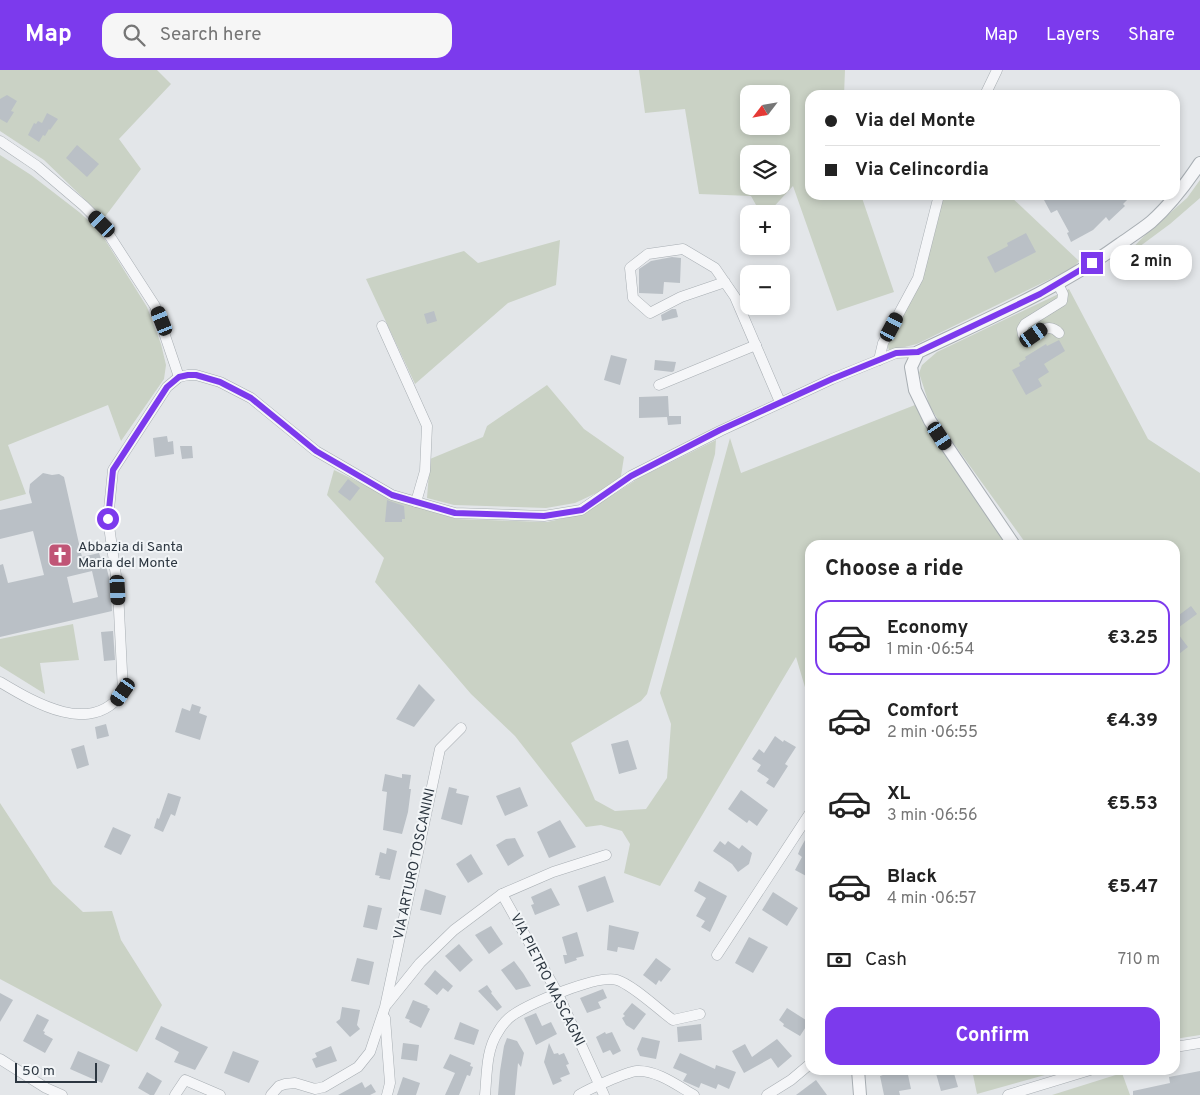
<!DOCTYPE html>
<meta charset="utf-8">
<style>
body{margin:0;font-family:Overpass,sans-serif;background:#f6f6f6;color:#222;height:100vh;display:flex;flex-direction:column;font-size:19px;white-space:nowrap}
*{box-sizing:border-box;margin:0}
p{font-size:16px;color:#767676}
.icon{flex:none;width:28px;height:28px;fill:none;stroke:currentColor;stroke-width:2;stroke-linecap:round;stroke-linejoin:round}
.map{position:relative;flex:1;overflow:hidden}
.panel{position:absolute;left:805px;top:470px;width:375px;height:535px;display:flex;flex-direction:column;background:#fff;border-radius:15px;box-shadow:0 2px 8px #0003}
.panel>*{flex:none}
.banner{position:absolute;left:805px;top:20px;width:375px;height:110px;border-radius:15px;box-shadow:0 2px 8px #0003;display:grid;align-content:center;height:110px;padding:0 20px;background:#fff}
.needle{width:32px;rotate:239deg}
.tools{position:absolute;left:740px;top:15px;display:grid;gap:10px}
.tools a{display:grid;place-items:center;width:50px;height:50px;border-radius:10px;background:#fff;box-shadow:0 2px 8px #0003;font-size:25px}
.scale{position:absolute;left:15px;bottom:12px;width:82px;box-sizing:border-box;padding-left:5px;border:2px solid #2c3640;border-top:0;font-size:14px;line-height:18px;white-space:nowrap;color:#2c3640;-webkit-text-stroke:4px #f2f5f7;paint-order:stroke}
.end{position:absolute;width:22px;height:22px;margin:-11px;border:6px solid #7c3aed;background:#fff;box-shadow:0 0 0 2px #fff}
.from{border-radius:50%}
.bubble{position:absolute;height:35px;border-radius:15px;background:#fff;box-shadow:0 2px 8px #0003;font-size:16px;font-weight:700;line-height:35px;text-align:center}
.car{position:absolute;width:15px;height:30px;margin:-15px -8px;border-radius:6px;box-shadow:0 0 4px 1px #0007;background:linear-gradient(#222 24%,#8ab4d8 0 40%,#222 0 76%,#8ab4d8 0 86%,#222 0)}
.banner b{display:flex;align-items:center;gap:18px;height:48px;font-size:19px}
.banner b+b{border-top:1px solid #e0e0e0}
.banner i{width:12px;height:12px;background:#222}
ul{padding:0;list-style:none}
li{display:flex;align-items:center;gap:15px;height:75px;margin:0 10px 8px;padding:0 10px;border:2px solid transparent;border-radius:15px}
li div{flex:1}
li b{display:block;font-size:19px}
li em{font-style:normal;font-weight:700}
li.selected{border-color:#7c3aed}
li>.icon{width:45px;height:45px;stroke-width:1.5}
h2{padding:0 20px;font-size:22px;line-height:60px}
.pay{display:flex;align-items:center;gap:12px;height:55px;padding:0 20px;font-size:19px}
.pay p{margin-inline-start:auto}
.primary-button{display:flex;gap:10px;margin-top:auto;padding:10px 20px}
.primary-button a{flex:1;height:58px;border-radius:15px;background:#7c3aed;color:#fff;font-size:20px;font-weight:700;line-height:58px;text-align:center}
header{display:flex;align-items:center;gap:30px;box-sizing:border-box;height:70px;padding:0 25px;background:#7c3aed;color:#fff}
header strong{font-size:24px}
nav{display:flex;gap:28px;margin-inline-start:auto;font-size:18px}
.search{width:350px;height:45px;background:#f6f6f6;display:flex;align-items:center;gap:12px;box-sizing:border-box;padding:0 18px;border-radius:15px;color:#767676;font-size:19px}
.map>svg:first-child{display:block}
.green{fill:#cad2c5;fill-rule:evenodd}
.building{fill:#bac0c6;fill-rule:evenodd}
.lines{fill:none;stroke-linecap:round;stroke-linejoin:round}
.minor-casing{stroke:#a8aeb3;stroke-width:11}
.tertiary-casing{stroke:#a8aeb3;stroke-width:14}
.minor{stroke:#f5f6f8;stroke-width:10}
.tertiary{stroke:#f5f6f8;stroke-width:12}
.route{stroke:#7c3aed;stroke-width:6}
.labels{text-anchor:middle;dominant-baseline:central;stroke-width:4;stroke-linejoin:round;paint-order:stroke}
.poi-label{font-size:14px;fill:#2c3640;stroke:#f2f5f7;text-anchor:start}
.street-label{font-size:14px;fill:#2c3640;stroke:#f2f5f7}
</style>
<header>
<strong>Map</strong>
<div class="search"><svg class="icon" aria-label="search" viewBox="0 0 24 24"><circle cx="10" cy="10" r="6"/><path d="M15 15l6 6"/></svg>Search here</div>
<nav><a>Map</a><a>Layers</a><a>Share</a></nav>
</header>
<div class="map">
<svg width="1200" height="1025" viewBox="0 0 1200 1025">
<rect width="100%" height="100%" fill="#e3e6e9"/>
<!-- green -->
<g class="green">
<polygon points="0,0 157,0 171,14 119,69 141,99 104,148 44,90 0,61"/>
<path d="M639,0H845L844,25H810V125H861L894,222L837,241L793,116L767,144H761L751,126L699,124L685,39L645,43ZM749,24H781V56H749ZM749,84H781V116H749Z"/>
<polygon points="0,85 31,105 79,142 99,160 147,237 161,274 166,295 164,309 121,371 108,335 8,375 26,424 0,431"/>
<polygon points="1200,110 1200,128 1170,154 1120,191 1145,165 1187,128"/>
<polygon points="942,125 1009,125 1079,191 1073,198 917,274 889,281 887,272 907,234"/>
<polygon points="560,170 556,215 508,233 415,314 366,209 464,181 478,193"/>
<polygon points="1069,219 1148,369 1200,403 1200,965 1175,969 1175,475 1027,475 949,367 930,337 919,303 922,295 937,282"/>
<polygon points="547,315 584,359 624,387 621,406 605,419 575,433 546,438 454,435 427,428 430,389 483,367 487,356"/>
<polygon points="915,335 1008,475 810,475 810,634 796,587 660,816 624,803 630,774 622,761 601,755 586,757 515,666 471,624 375,512 384,488 327,425 334,400 375,420 413,435 456,449 547,452 583,444 639,408 716,370 715,384 647,624 641,631 571,673 595,730 615,741 646,739 667,708 671,654 660,623 730,368 741,403"/>
<polygon points="73,554 79,590 40,593 45,624 0,596 0,569"/>
<polygon points="0,733 53,814 83,842 112,841 121,870 162,935 137,982 0,909"/>
<polygon points="972,1000 1063,1000 977,1024"/>
<polygon points="1122,1003 1130,1025 1052,1025"/>
</g>
<!-- building -->
<g class="building">
<polygon points="7,25 17,31 11,41 14,42 7,53 0,49 0,29"/>
<polygon points="47,43 58,49 50,60 49,59 45,66 43,65 39,72 28,65 34,53 36,54 38,51 42,53"/>
<polygon points="77,75 99,94 87,107 66,88"/>
<polygon points="1052,125 1132,125 1123,134 1125,136 1109,151 1106,147 1093,160 1071,172 1067,163 1069,162 1057,140 1051,143 1044,130"/>
<polygon points="1026,163 1036,182 995,203 987,187 1008,176 1007,173"/>
<polygon points="672,187 681,188 680,213 664,212 663,224 639,223 639,199 651,191"/>
<polygon points="672,239 676,239 678,247 662,251 661,245"/>
<polygon points="434,241 437,251 427,254 424,244"/>
<polygon points="1059,270 1065,281 1044,294 1049,302 1038,309 1042,316 1026,325 1012,300 1020,296 1019,293 1026,289 1025,287 1046,274 1047,276"/>
<polygon points="611,285 627,289 620,315 604,310"/>
<polygon points="655,290 676,292 674,301 672,302 654,300"/>
<polygon points="668,326 669,346 681,346 681,354 668,355 667,347 639,348 639,327"/>
<polygon points="167,366 168,372 173,371 174,384 155,387 153,368"/>
<polygon points="180,376 192,376 193,388 182,389"/>
<path d="M43,403L52,405L59,404L64,407L82,487L99,483L102,492L105,491L110,512L112,541L0,567V495L3,494L8,513L44,505L33,461L0,469V440L32,433L29,422L30,414ZM92,501L98,527L73,533L67,507Z"/>
<polygon points="348,409 360,418 350,431 338,422"/>
<polygon points="387,430 404,436 405,449 402,449 402,452 385,452"/>
<polygon points="1191,536 1197,544 1175,560 1188,577 1175,587 1175,548"/>
<polygon points="113,561 115,590 104,591 101,562"/>
<polygon points="419,614 435,630 414,657 396,649"/>
<polygon points="192,634 201,637 199,643 207,646 200,670 175,662 182,638 190,641"/>
<polygon points="106,654 109,666 97,669 95,657"/>
<polygon points="775,666 783,672 784,670 796,677 785,694 788,696 774,718 766,713 769,709 757,701 761,695 752,689 759,679 764,683"/>
<polygon points="628,670 637,699 619,704 611,674"/>
<polygon points="84,675 89,695 77,699 71,679"/>
<polygon points="385,704 402,708 402,704 411,705 409,719 411,719 408,742 402,764 383,760 387,722 382,721"/>
<polygon points="449,717 457,719 456,723 469,726 462,755 441,749"/>
<polygon points="520,717 528,736 505,746 496,726"/>
<polygon points="741,720 768,740 757,756 749,750 747,753 728,739"/>
<polygon points="168,723 181,727 175,746 171,744 163,762 154,758 157,748 159,749"/>
<polygon points="560,750 576,777 549,788 537,762"/>
<polygon points="113,757 131,765 121,785 104,777"/>
<polygon points="810,761 810,808 795,800 802,787 798,784 800,779"/>
<polygon points="515,768 524,786 508,796 496,775 506,769"/>
<polygon points="720,771 725,775 728,771 739,779 742,775 752,783 749,794 738,802 732,794 713,781"/>
<polygon points="387,778 397,781 390,810 379,808 380,806 375,805 380,782 386,784"/>
<polygon points="471,784 483,804 468,813 456,794"/>
<polygon points="605,806 614,832 587,842 578,816"/>
<polygon points="699,811 727,826 710,862 701,857 705,851 696,846 706,828 694,821"/>
<polygon points="551,818 560,835 535,845 531,835 534,834 531,827"/>
<polygon points="425,819 446,826 441,845 420,840"/>
<polygon points="773,822 798,838 787,856 762,840"/>
<polygon points="368,835 382,838 377,860 363,857"/>
<polygon points="609,855 639,862 634,880 618,877 617,882 607,880"/>
<polygon points="491,856 503,874 489,884 475,865"/>
<polygon points="577,862 584,886 576,888 577,890 565,894 563,885 567,885 562,867"/>
<polygon points="749,867 768,877 753,903 735,893"/>
<polygon points="459,874 473,890 460,902 445,886"/>
<polygon points="357,888 374,892 369,915 351,911"/>
<polygon points="656,888 671,899 661,912 659,910 656,915 643,905"/>
<polygon points="514,891 523,903 531,916 516,920 501,900"/>
<polygon points="435,900 453,916 448,922 443,918 437,925 424,914"/>
<polygon points="487,915 492,922 491,923 502,937 497,941 478,921"/>
<polygon points="603,919 607,928 598,932 601,938 587,943 580,928"/>
<polygon points="0,923 13,930 0,952"/>
<polygon points="413,930 428,936 427,937 430,939 421,958 409,952 410,950 405,948"/>
<polygon points="632,933 646,944 634,960 626,955 622,948 625,946 623,944"/>
<polygon points="342,937 360,940 357,955 360,959 350,967 336,952 340,949"/>
<polygon points="787,938 809,952 800,966 783,956 784,954 779,950"/>
<polygon points="536,943 542,956 551,952 557,964 536,975 524,948"/>
<polygon points="37,944 49,950 43,961 45,962 44,964 53,969 45,983 23,971"/>
<polygon points="460,952 479,960 474,975 454,969"/>
<polygon points="701,954 702,970 678,972 677,957"/>
<polygon points="161,956 208,977 195,1000 174,992 179,982 155,969"/>
<polygon points="605,962 606,964 612,962 621,981 613,985 610,980 603,983 596,967"/>
<polygon points="642,967 660,971 656,989 640,986 637,979"/>
<polygon points="507,968 517,971 524,983 521,997 518,993 515,1025 498,1025 500,1001 504,976"/>
<polygon points="777,969 792,986 778,998 771,988 744,1003 732,981 745,974 752,987"/>
<polygon points="403,973 419,975 417,991 401,989"/>
<polygon points="549,973 554,984 558,983 559,985 564,983 569,994 566,995 570,1004 560,1008 562,1011 553,1015 544,992"/>
<polygon points="331,976 337,991 316,998 312,989 317,987 315,983"/>
<polygon points="78,981 110,995 102,1013 70,999"/>
<polygon points="233,981 259,991 249,1013 224,1003"/>
<polygon points="680,983 715,999 716,995 736,1002 729,1019 718,1014 716,1019 701,1013 699,1018 683,1011 687,1004 673,998"/>
<polygon points="450,984 471,993 470,996 473,997 470,1006 467,1005 459,1025 445,1025 455,1003 443,998"/>
<polygon points="897,1000 907,1000 911,1019 899,1021 900,1025 884,1025 880,1006"/>
<polygon points="935,1000 953,1000 958,1017 941,1021"/>
<polygon points="1200,1001 1200,1025 1133,1025 1133,1021 1170,1013 1169,1007"/>
<polygon points="147,1002 162,1011 154,1025 150,1025 138,1018"/>
<polygon points="403,1007 420,1013 416,1025 397,1025"/>
<polygon points="816,1010 827,1025 796,1025"/>
<polygon points="362,1012 365,1018 371,1014 376,1022 370,1025 338,1025"/>
</g>
<g class="lines">
<!-- minor casing -->
<g class="minor-casing">
<g id="minor">
<polyline points="985,25 997,0"/>
<polyline points="0,71 37,96 84,136 102,154 155,236 179,307"/>
<polyline points="725,212 681,227 650,243 633,228 630,198 648,184 683,179 715,198 735,227 780,332"/>
<path d="M1058,214L1063,224L1062,231L1025,254L1022,259L1023,265L1029,268C1038,262 1049,252 1059,263"/>
<polyline points="382,256 427,356 425,401 416,432"/>
<polyline points="879,290 883,273 918,208 939,125"/>
<polyline points="659,315 756,275"/>
<path d="M0,612C35,633 92,667 123,622L118,520L108,449L113,400L167,317L179,307L188,305H196L220,312L251,328L316,381L392,425L455,443L544,446L581,440L631,406L720,361L832,309L896,283L918,282"/>
<polyline points="502,824 558,924 604,1025"/>
<polyline points="717,885 810,743"/>
<polyline points="387,934 420,893 454,860 502,824 553,802 606,785"/>
<polyline points="385,948 390,1013 387,1025"/>
<polyline points="1175,977 1200,973"/>
<polyline points="0,989 46,1018 62,1025"/>
<polyline points="175,1025 185,1010 220,1025"/>
<polyline points="271,1025 279,1016 285,1014 295,1013 315,1019 324,1017 358,997 370,982 385,937 440,679 461,658"/>
<path d="M485,1025C487,1004 486,980 498,962C501,956 508,948 513,945C531,933 598,904 617,910C633,915 659,940 673,950L700,944"/>
<path d="M579,1025C589,1019 626,1002 637,1001C657,1000 678,1016 694,1025"/>
<polyline points="767,1025 791,1010 810,994"/>
<polyline points="1008,1025 1090,1000"/>
</g>
</g>
<!-- tertiary casing -->
<g class="tertiary-casing">
<g id="tertiary">
<path d="M1014,475L930,351L915,320L911,297L918,282C987,249 1058,219 1120,174C1130,167 1141,160 1151,152C1170,135 1186,114 1200,93"/>
<polyline points="858,1000 860,1025"/>
</g>
</g>
<!-- minor -->
<use href="#minor" class="minor"/>
<!-- tertiary -->
<use href="#tertiary" class="tertiary"/>
</g>
<g class="lines">
<!-- route -->
<polyline class="route" points="108,449 113,400 167,317 179,307 188,305 196,305 220,312 251,328 316,381 392,425 455,443 544,446 582,440 631,406 720,360 832,309 896,283 918,282 1040,224 1092,193"/>
</g>
<!-- icons -->
<defs>
<g id="church-square" transform="scale(1.25)"><rect x="-9" y="-9" width="18" height="18" rx="4" fill="#c05576" stroke="#f2f5f7"/><path d="M-1.2-6h2.4v3.5h3.3v2.4h-3.3V6h-2.4V-.1h-3.3v-2.4h3.3Z" fill="#fff"/></g>
</defs>
<g fill-rule="evenodd">
<use href="#church-square" x="60" y="485"/>
</g>
<g class="labels">
<!-- poi labels -->
<g class="poi-label">
<text x="78" y="477">Abbazia di Santa<tspan x="78" dy="16">Maria del Monte</tspan></text>
</g>
<!-- street labels -->
<g class="street-label">
<text transform="translate(415 794) rotate(-78)">VIA ARTURO TOSCANINI</text>
<text transform="translate(547 910) rotate(63)">VIA PIETRO MASCAGNI</text>
</g>
</g>
</svg>
<div class="tools">
<a><svg class="needle" viewBox="-14 -14 28 28"><path d="M0-13l5 13h-10z" fill="#e53935"/><path d="M0 13l5-13h-10z" fill="#767676"/></svg></a>
<a><svg class="icon" aria-label="layers" viewBox="0 0 24 24"><path d="M12 4l9 5-9 5-9-5zM3 14l9 5 9-5"/></svg></a>
<a>+</a>
<a>−</a>
</div>
<div class="scale">50 m</div>
<i class="end from" style="left:108px;top:449px"></i>
<i class="end" style="left:1092px;top:193px"></i>
<div class="bubble" style="left:1110px;top:175px;width:82px">2 min</div>
<i class="car" style="left:102px;top:154px;rotate:315deg"></i>
<i class="car" style="left:162px;top:251px;rotate:338deg"></i>
<i class="car" style="left:892px;top:257px;rotate:28deg"></i>
<i class="car" style="left:1034px;top:265px;rotate:55deg"></i>
<i class="car" style="left:940px;top:366px;rotate:146deg"></i>
<i class="car" style="left:118px;top:520px;rotate:177deg"></i>
<i class="car" style="left:123px;top:622px;rotate:215deg"></i>
<div class="banner">
<b><i class="from"></i>Via del Monte</b>
<b><i></i>Via Celincordia</b>
</div>
<section class="panel">
<h2>Choose a ride</h2>
<ul>
<li class="selected"><svg class="icon" aria-label="car" viewBox="0 0 24 24"><path d="M5 17H2v-5l4-1 3-4h7l3 4 3 1v5h-3M9 17h6M6 11h13"/><circle cx="7" cy="17" r="2"/><circle cx="17" cy="17" r="2"/></svg><div><b>Economy</b><p>1 min · 06:54</p></div><em>€3.25</em></li>
<li><svg class="icon" aria-label="car" viewBox="0 0 24 24"><path d="M5 17H2v-5l4-1 3-4h7l3 4 3 1v5h-3M9 17h6M6 11h13"/><circle cx="7" cy="17" r="2"/><circle cx="17" cy="17" r="2"/></svg><div><b>Comfort</b><p>2 min · 06:55</p></div><em>€4.39</em></li>
<li><svg class="icon" aria-label="car" viewBox="0 0 24 24"><path d="M5 17H2v-5l4-1 3-4h7l3 4 3 1v5h-3M9 17h6M6 11h13"/><circle cx="7" cy="17" r="2"/><circle cx="17" cy="17" r="2"/></svg><div><b>XL</b><p>3 min · 06:56</p></div><em>€5.53</em></li>
<li><svg class="icon" aria-label="car" viewBox="0 0 24 24"><path d="M5 17H2v-5l4-1 3-4h7l3 4 3 1v5h-3M9 17h6M6 11h13"/><circle cx="7" cy="17" r="2"/><circle cx="17" cy="17" r="2"/></svg><div><b>Black</b><p>4 min · 06:57</p></div><em>€5.47</em></li>
</ul>
<div class="pay"><svg class="icon" aria-label="cash" viewBox="0 0 24 24"><path d="M3 7h18v10H3z"/><circle cx="12" cy="12" r="2"/></svg>Cash<p>710 m</p></div>
<div class="primary-button"><a>Confirm</a></div>
</section>
</div>
